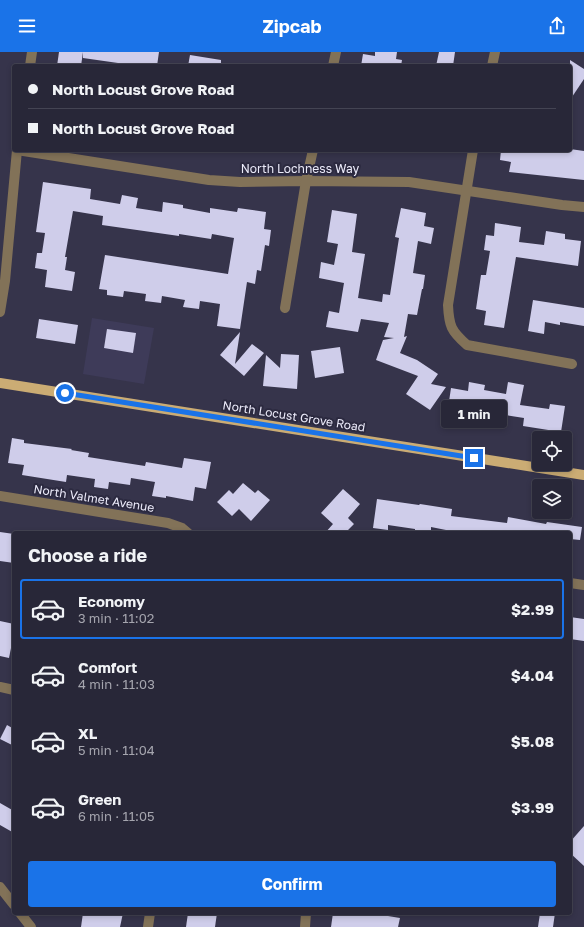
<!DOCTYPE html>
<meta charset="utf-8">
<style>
body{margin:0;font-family:"Golos Text",sans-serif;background:#343343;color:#f1f3f6;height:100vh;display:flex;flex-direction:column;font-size:15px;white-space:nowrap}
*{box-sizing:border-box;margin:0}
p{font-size:13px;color:#a5a5ae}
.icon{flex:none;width:22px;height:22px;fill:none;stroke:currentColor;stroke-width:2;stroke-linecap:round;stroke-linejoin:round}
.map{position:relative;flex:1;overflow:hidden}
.panel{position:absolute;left:12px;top:479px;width:560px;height:384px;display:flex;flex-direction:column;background:#282738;border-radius:4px;box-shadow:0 2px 6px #0003,0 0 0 1px #444453}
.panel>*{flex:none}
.banner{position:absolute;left:12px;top:12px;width:560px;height:88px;border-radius:4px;box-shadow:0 2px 6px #0003,0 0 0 1px #444453;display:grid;align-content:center;height:88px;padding:0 16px;background:#282738}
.buttons{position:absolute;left:532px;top:379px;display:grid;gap:8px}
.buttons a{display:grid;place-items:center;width:40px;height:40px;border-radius:4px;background:#282738;box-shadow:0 2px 6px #0003,0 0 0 1px #444453;font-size:20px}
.end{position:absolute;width:18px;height:18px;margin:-9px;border:5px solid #1a73e8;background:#fff;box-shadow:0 0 0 2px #fff}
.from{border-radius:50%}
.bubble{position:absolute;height:28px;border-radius:4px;background:#282738;box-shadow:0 2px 6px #0003,0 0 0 1px #444453;font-size:13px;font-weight:700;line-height:28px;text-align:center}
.banner b{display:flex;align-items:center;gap:14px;height:38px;font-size:15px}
.banner b+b{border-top:1px solid #444453}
.banner i{width:10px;height:10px;background:#f1f3f6}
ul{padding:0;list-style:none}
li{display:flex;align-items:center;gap:12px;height:60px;margin:0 8px 6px;padding:0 8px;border:2px solid transparent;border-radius:4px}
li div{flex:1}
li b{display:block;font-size:15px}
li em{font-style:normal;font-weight:700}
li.on{border-color:#1a73e8}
li>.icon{width:36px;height:36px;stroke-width:1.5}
h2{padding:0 16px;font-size:18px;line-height:48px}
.action{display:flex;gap:8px;margin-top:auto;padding:8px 16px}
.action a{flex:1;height:46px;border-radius:4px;background:#1a73e8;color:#fff;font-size:16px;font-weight:700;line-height:46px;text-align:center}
header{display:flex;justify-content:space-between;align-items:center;height:52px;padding:0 16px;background:#1a73e8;color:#fff;font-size:18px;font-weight:700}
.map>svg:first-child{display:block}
.built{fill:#3e3b59}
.building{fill:#cfcdea}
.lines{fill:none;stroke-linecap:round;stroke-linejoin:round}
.minor{stroke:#827258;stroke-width:10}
.major{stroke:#cbac74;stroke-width:10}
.route{stroke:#1a73e8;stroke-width:5}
.labels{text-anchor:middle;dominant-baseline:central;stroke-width:4;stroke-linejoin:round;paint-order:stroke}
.street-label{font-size:12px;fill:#ecebfa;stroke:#2c2a40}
</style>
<header><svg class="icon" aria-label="menu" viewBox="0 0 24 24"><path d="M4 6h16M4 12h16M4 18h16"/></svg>Zipcab<svg class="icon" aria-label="share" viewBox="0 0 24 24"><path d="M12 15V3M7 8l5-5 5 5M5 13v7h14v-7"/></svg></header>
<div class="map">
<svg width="584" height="875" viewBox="0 0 584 875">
<rect width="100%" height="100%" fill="#36344b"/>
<!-- built -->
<polygon class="built" points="92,266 154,276 144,332 83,322"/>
<!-- building -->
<g class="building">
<polygon points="59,0 83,0 81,14 57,14"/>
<polygon points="83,0 159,0 157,14 118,14 118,11 83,6"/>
<polygon points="375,0 397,0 396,7 402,8 401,14 361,14 363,2 375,4"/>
<polygon points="439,0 455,0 453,14 436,14"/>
<polygon points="190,3 221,8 221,14 188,14"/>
<polygon points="570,8 584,17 584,27 570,48"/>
<polygon points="570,97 584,99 584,128 509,120 511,110 500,108 501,98 570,98"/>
<polygon points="43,130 91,137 90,147 120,152 122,143 138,146 136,156 162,160 163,150 183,153 183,156 210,161 210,156 237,160 238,156 266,160 264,177 271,178 269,194 265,193 261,219 257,218 255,232 247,230 240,277 217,274 220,252 200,249 199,257 183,255 185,248 162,244 161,251 145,249 146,242 124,239 123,245 107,243 107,238 99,237 105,203 228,222 234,186 212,182 211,187 179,182 179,184 102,173 103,164 73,159 65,205 67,205 65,218 75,220 72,239 45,235 47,218 35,216 37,201 42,201 45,181 36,180"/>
<polygon points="401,156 426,161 424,174 434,176 431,192 418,189 413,221 425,223 423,237 422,237 417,263 408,262 404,285 407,284 400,301 417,308 438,322 431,332 446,335 430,358 406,342 418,324 376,308 383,288 394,286 384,285 389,271 361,267 358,280 326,275 329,259 339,261 344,231 319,226 321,210 334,213 338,192 327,190 332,158 357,162 352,200 365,202 358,246 382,250 383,242 390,243 399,186 395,185"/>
<polygon points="495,171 521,175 519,190 544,193 546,179 565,182 565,187 581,189 578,214 516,205 504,276 484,273 486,259 476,257 481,223 486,223 490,199 484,198 486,183 494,184"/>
<polygon points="533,248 584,256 584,274 560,270 560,273 545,270 544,282 528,279"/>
<polygon points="39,267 78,273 75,292 36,286"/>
<polygon points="107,277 136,281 133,301 104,296"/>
<polygon points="240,280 235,312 252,292 264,301 244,324 220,303"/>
<polygon points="340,295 344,321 315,326 311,299"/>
<polygon points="281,302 299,303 297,337 263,334 266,303 280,316"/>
<polygon points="469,330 485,333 484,338 506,342 508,330 524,333 520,353 549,357 550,352 565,354 561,380 523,374 524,366 487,360 488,358 468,354 466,366 447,363 451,336 468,339"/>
<polygon points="12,386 24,388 24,391 72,397 71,398 89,401 88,405 145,414 146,410 182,416 184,406 211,410 206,437 195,435 193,449 166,444 166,446 152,444 155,430 131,426 130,433 109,430 108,437 94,435 95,427 67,423 66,430 22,423 24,413 8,411"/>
<polygon points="243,431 255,441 258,438 270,448 251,469 239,457 232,464 217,450 229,438 233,442"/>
<polygon points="343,437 360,452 348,466 354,472 345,481 325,481 333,472 321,461"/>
<polygon points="377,447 419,453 420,452 452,457 451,464 507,471 508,465 546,472 547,470 582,475 580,488 570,487 570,481 456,481 456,480 431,475 431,481 415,481 415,477 388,473 388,478 373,476"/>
<polygon points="0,480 14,482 14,511 0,509"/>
<polygon points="570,565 584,567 584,589 570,587"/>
<polygon points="0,569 14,572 14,581 9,606 0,604"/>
<polygon points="7,673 14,677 14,694 0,687"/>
<polygon points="0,751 14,759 14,781 0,773"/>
<polygon points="584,774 584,814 570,801 570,790"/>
<polygon points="83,861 123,861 120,875 81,875"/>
<polygon points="188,861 217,861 215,875 186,875"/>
<polygon points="333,861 370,861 400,866 398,875 331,875"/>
<polygon points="540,861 555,861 553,875 538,875"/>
</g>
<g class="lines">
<!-- minor -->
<g class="minor">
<polyline points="30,14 32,0"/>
<polyline points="333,14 336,0"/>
<polyline points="492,14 495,0"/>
<polyline points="17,98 209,128 240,130 306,129 409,130 562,153 584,155"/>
<path d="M473,98L448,253C449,274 451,279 467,293L572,312"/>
<polyline points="285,256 306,129 313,98"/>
<polyline points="0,260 5,229 17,98"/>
<polyline points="0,444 168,471 182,476 188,481"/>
<polyline points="570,531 584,533"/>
<polyline points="0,635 14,638"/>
<polyline points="0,835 14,853"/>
<polyline points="20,861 31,875"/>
<polyline points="148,875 150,861"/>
<polyline points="305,875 306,861"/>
</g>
<!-- major -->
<polyline class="major" points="0,331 584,423"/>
</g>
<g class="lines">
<!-- route -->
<polyline class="route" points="65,341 474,406"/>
</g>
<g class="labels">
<!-- street labels -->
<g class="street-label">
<text x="300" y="116">North Lochness Way</text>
<text transform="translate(294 364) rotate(9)">North Locust Grove Road</text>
<text transform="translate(94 446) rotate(9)">North Valmet Avenue</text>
</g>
</g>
</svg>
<div class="buttons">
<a><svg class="icon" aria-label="locate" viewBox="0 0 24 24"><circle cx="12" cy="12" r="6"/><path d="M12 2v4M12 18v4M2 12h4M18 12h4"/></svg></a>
<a><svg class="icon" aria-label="layers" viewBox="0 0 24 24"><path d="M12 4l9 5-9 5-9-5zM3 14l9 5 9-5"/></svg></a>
</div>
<i class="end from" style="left:65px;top:341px"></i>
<i class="end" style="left:474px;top:406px"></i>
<div class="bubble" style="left:441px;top:348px;width:66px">1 min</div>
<div class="banner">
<b><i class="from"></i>North Locust Grove Road</b>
<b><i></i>North Locust Grove Road</b>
</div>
<section class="panel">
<h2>Choose a ride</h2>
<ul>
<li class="on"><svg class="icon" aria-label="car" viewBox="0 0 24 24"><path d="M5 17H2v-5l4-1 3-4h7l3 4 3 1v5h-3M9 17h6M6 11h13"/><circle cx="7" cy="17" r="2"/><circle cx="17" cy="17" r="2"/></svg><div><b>Economy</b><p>3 min · 11:02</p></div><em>$2.99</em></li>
<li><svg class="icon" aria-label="car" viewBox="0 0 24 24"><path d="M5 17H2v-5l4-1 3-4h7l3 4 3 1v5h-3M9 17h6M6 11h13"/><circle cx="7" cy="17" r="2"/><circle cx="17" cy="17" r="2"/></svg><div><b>Comfort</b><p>4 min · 11:03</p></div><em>$4.04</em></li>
<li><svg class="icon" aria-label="car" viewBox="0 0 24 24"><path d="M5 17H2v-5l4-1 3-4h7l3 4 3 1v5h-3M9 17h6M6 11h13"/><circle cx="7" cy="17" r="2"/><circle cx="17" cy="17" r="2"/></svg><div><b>XL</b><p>5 min · 11:04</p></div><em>$5.08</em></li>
<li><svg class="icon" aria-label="car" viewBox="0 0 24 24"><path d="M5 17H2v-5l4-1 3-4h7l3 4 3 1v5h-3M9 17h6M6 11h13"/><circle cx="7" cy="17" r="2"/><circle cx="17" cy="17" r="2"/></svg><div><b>Green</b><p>6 min · 11:05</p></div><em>$3.99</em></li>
</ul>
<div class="action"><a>Confirm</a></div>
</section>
</div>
